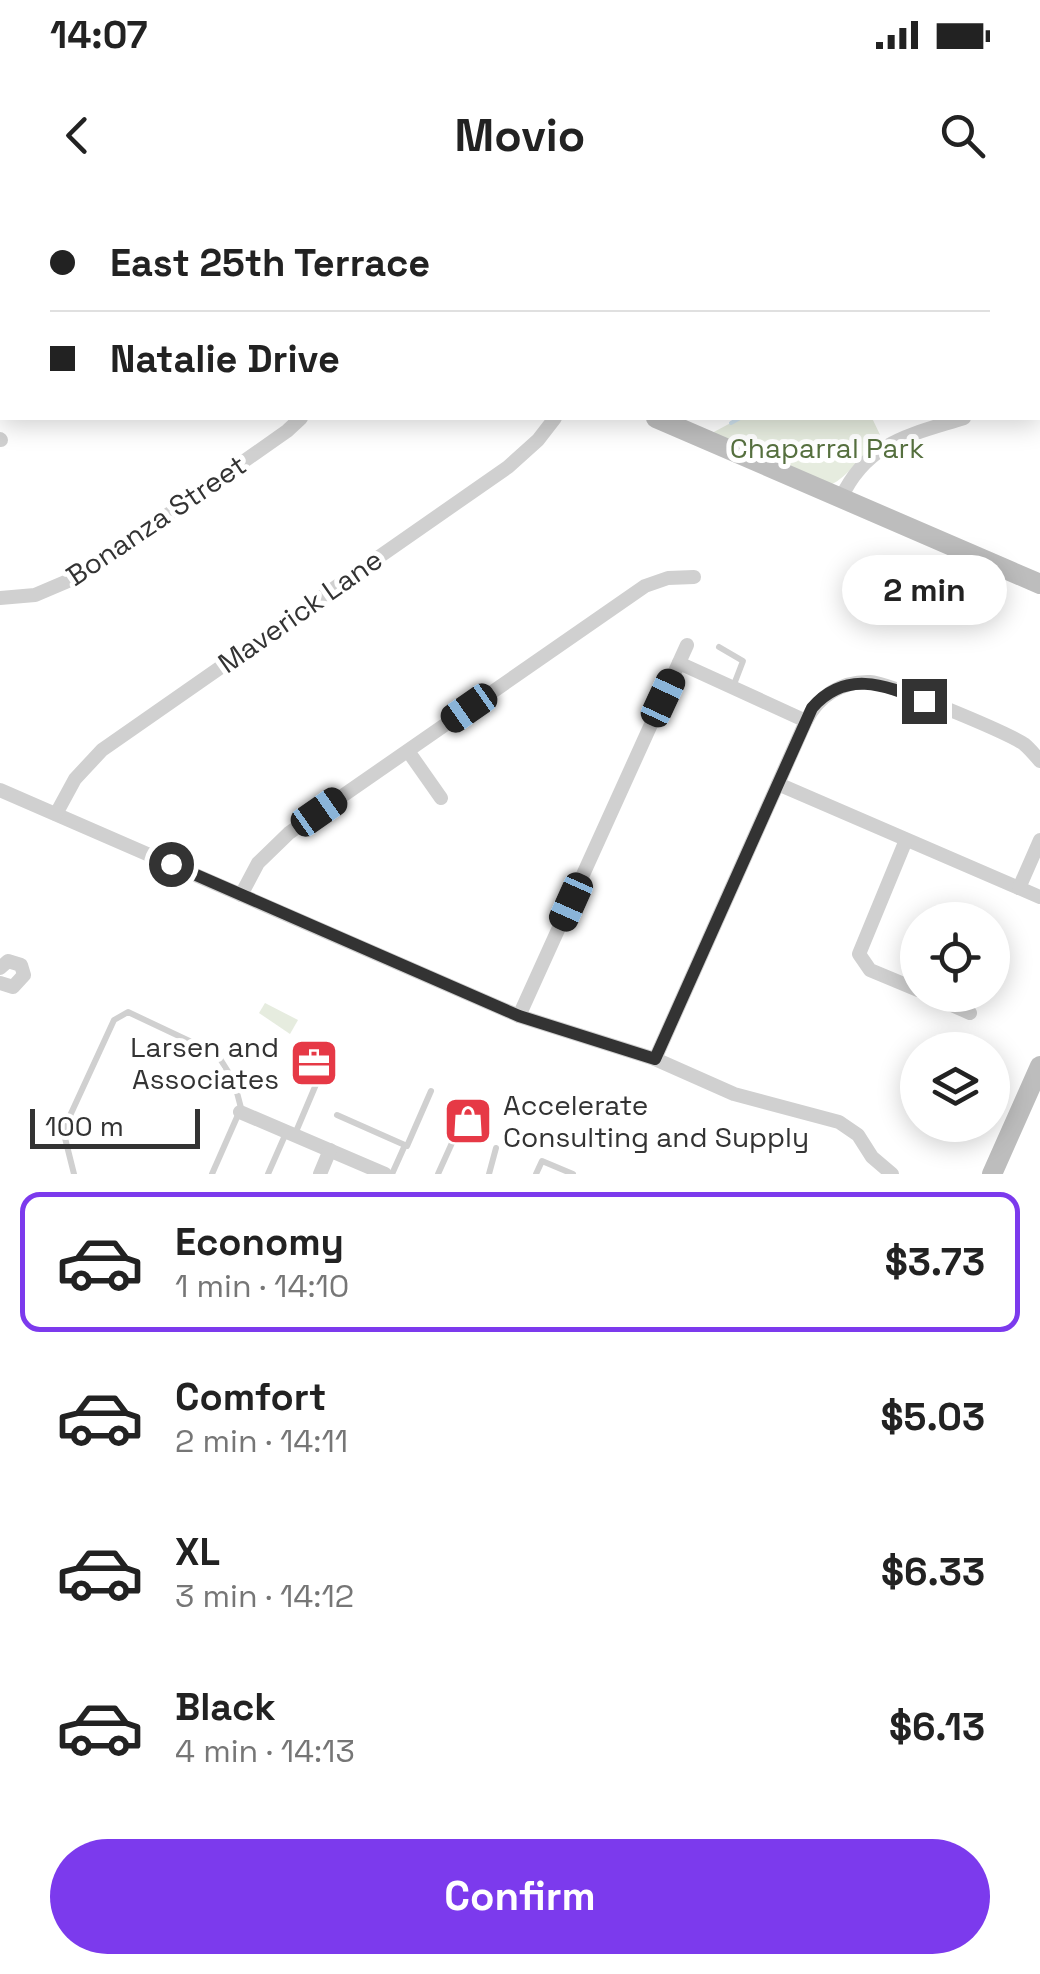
<!DOCTYPE html>
<meta charset="utf-8">
<style>
body{margin:0;font-family:"Space Grotesk",sans-serif;background:#f6f6f6;color:#222;height:100vh;display:flex;flex-direction:column;font-size:38px;white-space:nowrap}
*{box-sizing:border-box;margin:0}
p{font-size:32px;color:#767676}
.icon{flex:none;width:55px;height:55px;fill:none;stroke:currentColor;stroke-width:2;stroke-linecap:round;stroke-linejoin:round}
.map{position:relative;height:974px;overflow:hidden}
.drawer{display:flex;flex-direction:column;background:#fff;flex:1}
.drawer>*{flex:none}
.hud{position:absolute;left:0px;top:0px;width:1040px;height:220px;box-shadow:0 5px 25px #0003;display:grid;align-content:center;height:220px;padding:0 50px;background:#fff}
.controls{position:absolute;left:900px;top:702px;display:grid;gap:20px}
.controls a{display:grid;place-items:center;width:110px;height:110px;border-radius:50%;background:#fff;box-shadow:0 5px 25px #0003;font-size:50px}
.scale{position:absolute;left:30px;bottom:25px;width:170px;box-sizing:border-box;padding-left:10px;border:5px solid #333;border-top:0;font-size:28px;line-height:35px;white-space:nowrap;color:#333;-webkit-text-stroke:8px #fff;paint-order:stroke}
.end{position:absolute;width:45px;height:45px;margin:-22px;border:12px solid #333;background:#fff;box-shadow:0 0 0 5px #fff}
.from{border-radius:50%}
.bubble{position:absolute;height:70px;border-radius:35px;background:#fff;box-shadow:0 5px 25px #0003;font-size:32px;font-weight:800;line-height:70px;text-align:center}
.car{position:absolute;width:30px;height:60px;margin:-30px -15px;border-radius:12px;box-shadow:0 0 8px 2px #0007;background:linear-gradient(#222 24%,#8ab4d8 0 40%,#222 0 76%,#8ab4d8 0 86%,#222 0)}
.hud b{display:flex;align-items:center;gap:35px;height:95px;font-size:38px}
.hud b+b{border-top:2px solid #e0e0e0}
.hud i{width:25px;height:25px;background:#222}
ul{padding:18px 0 0;list-style:none}
li{display:flex;align-items:center;gap:30px;height:140px;margin:0 20px 15px;padding:0 30px;border:5px solid transparent;border-radius:20px}
li div{flex:1}
li b{display:block;font-size:38px}
li em{font-style:normal;font-weight:800}
li.on{border-color:#7c3aed}
li>.icon{width:90px;height:90px;stroke-width:1.5}
.cta{display:flex;gap:20px;margin-top:auto;padding:20px 50px}
.cta a{flex:1;height:115px;border-radius:60px;background:#7c3aed;color:#fff;font-size:40px;font-weight:800;line-height:115px;text-align:center}
.status{display:flex;justify-content:space-between;align-items:center;height:70px;padding:0 50px;background:#fff;direction:ltr}
.status svg{height:28px;fill:currentColor}
header{display:flex;justify-content:space-between;align-items:center;height:130px;padding:0 50px;background:#fff;font-size:45px;font-weight:800}
.map>svg:first-child{display:block}
.green{fill:#e6ecdf}
.lines{fill:none;stroke-linecap:round;stroke-linejoin:round}
.stream{stroke:#cfe2ee;stroke-width:4}
.lane{stroke:#d0d0d0;stroke-width:6}
.street{stroke:#d0d0d0;stroke-width:14}
.secondary{stroke:#bdbdbd;stroke-width:20}
.route{stroke:#333;stroke-width:12}
.labels{text-anchor:middle;dominant-baseline:central;stroke-width:10;stroke-linejoin:round;paint-order:stroke}
.park-label{font-size:28px;fill:#56703f;stroke:#fff}
.street-label{font-size:28px;fill:#333;stroke:#fff}
.poi-label{font-size:28px;fill:#333;stroke:#fff;text-anchor:end}
</style>
<div class="status"><b>14:07</b><svg viewBox="0 0 49 12"><path d="M0 12V9h3v3zM5 12V6h3v6zM10 12V3h3v9zM15 12V0h3v12zM26 1h20v11H26zM47 4h2v5h-2z"/></svg></div>
<header><svg class="icon" aria-label="back" viewBox="0 0 24 24"><path d="M15 5l-7 7 7 7"/></svg>Movio<svg class="icon" aria-label="search" viewBox="0 0 24 24"><circle cx="10" cy="10" r="6"/><path d="M15 15l6 6"/></svg></header>
<div class="map">
<svg width="1040" height="974" viewBox="0 0 1040 974">
<rect width="100%" height="100%" fill="#fff"/>
<!-- green -->
<g class="green">
<path d="M740,218H872L883,241C865,252 845,279 832,284L712,233Z"/>
<polygon points="265,803 298,820 290,834 259,813"/>
</g>
<g class="lines">
<!-- stream -->
<g class="stream">
<polyline points="1038,100 1040,99"/>
<polyline points="731,223 740,218"/>
</g>
<!-- lane -->
<g class="lane">
<polyline points="719,447 743,461 733,487"/>
<polyline points="337,915 407,946 431,891"/>
<polyline points="295,934 320,875"/>
<polyline points="74,974 65,938 68,920 114,820 128,812 217,854 234,881 241,908 212,974"/>
<polyline points="268,974 286,933"/>
<polyline points="392,974 405,945"/>
<polyline points="438,974 456,934"/>
<polyline points="489,974 496,948"/>
<polyline points="536,974 542,961 573,974"/>
</g>
<!-- street -->
<g class="street">
<polyline points="333,2 335,0"/>
<polyline points="643,2 648,0"/>
<polyline points="1016,2 1021,0"/>
<polyline points="0,165 2,163"/>
<polyline points="1038,193 1040,192"/>
<polyline points="0,239 1,240"/>
<path d="M841,298C867,242 910,235 964,218"/>
<polyline points="0,398 35,395 82,375 287,231 301,218"/>
<polyline points="679,463 806,521"/>
<polyline points="408,551 441,598"/>
<polyline points="778,584 1040,697"/>
<polyline points="0,590 519,816 655,859 734,894 839,922 858,935 872,957 892,974"/>
<polyline points="56,614 75,579 102,550 508,267 538,240 555,218"/>
<polyline points="906,640 859,754 870,770 918,790"/>
<polyline points="1019,688 1040,640"/>
<polyline points="241,695 258,663 289,633 645,386 668,378 694,377"/>
<polyline points="0,768 8,761 21,765 24,775 13,787 0,783"/>
<polyline points="929,795 970,813"/>
<polyline points="519,816 687,445"/>
<path d="M655,859L806,521C818,496 842,481 870,482C889,483 1006,532 1024,544C1030,549 1035,555 1040,561"/>
<polyline points="240,912 385,974"/>
<polyline points="320,974 330,950"/>
</g>
<!-- secondary -->
<g class="secondary">
<polyline points="156,0 162,2"/>
<polyline points="656,218 1040,384"/>
<polyline points="992,974 1040,866"/>
</g>
</g>
<g class="lines">
<!-- route -->
<path class="route" d="M171,664L519,816L655,859L812,508C845,470 883,484 924,501"/>
</g>
<!-- icons -->
<defs>
<g id="office-square" transform="scale(2.5)"><rect x="-9" y="-9" width="18" height="18" rx="4" fill="#e63946" stroke="#fff"/><path d="M-6-3h4V-5.5h4V-3h4V5H-6ZM-1-4.5V-3h2v-1.5ZM-6 0V1H6V0Z" fill="#fff"/></g>
<g id="shop-square" transform="scale(2.5)"><rect x="-9" y="-9" width="18" height="18" rx="4" fill="#e63946" stroke="#fff"/><path d="M-5-2.5h2.3a2.7 3.5 0 0 1 5.4 0H5L5.5 6h-11ZM-1.5-2.5h3a1.5 2.3 0 0 0-3 0Z" fill="#fff"/></g>
</defs>
<g fill-rule="evenodd">
<use href="#office-square" x="314" y="863"/>
<use href="#shop-square" x="468" y="921"/>
</g>
<g class="labels">
<!-- park labels -->
<g class="park-label">
<text x="827" y="248">Chaparral Park</text>
</g>
<!-- street labels -->
<g class="street-label">
<text transform="translate(156 320) rotate(-34)">Bonanza Street</text>
<text transform="translate(300 411) rotate(-35)">Maverick Lane</text>
</g>
<!-- poi labels -->
<g class="poi-label">
<text x="279" y="847">Larsen and<tspan x="279" dy="32">Associates</tspan></text>
<text x="503" y="905" text-anchor="start">Accelerate<tspan x="503" dy="32">Consulting and Supply</tspan></text>
</g>
</g>
</svg>
<div class="controls">
<a><svg class="icon" aria-label="locate" viewBox="0 0 24 24"><circle cx="12" cy="12" r="6"/><path d="M12 2v4M12 18v4M2 12h4M18 12h4"/></svg></a>
<a><svg class="icon" aria-label="layers" viewBox="0 0 24 24"><path d="M12 4l9 5-9 5-9-5zM3 14l9 5 9-5"/></svg></a>
</div>
<div class="scale">100 m</div>
<i class="end from" style="left:171px;top:664px"></i>
<i class="end" style="left:924px;top:501px"></i>
<div class="bubble" style="left:842px;top:355px;width:165px">2 min</div>
<i class="car" style="left:663px;top:498px;rotate:25deg"></i>
<i class="car" style="left:469px;top:508px;rotate:235deg"></i>
<i class="car" style="left:319px;top:612px;rotate:55deg"></i>
<i class="car" style="left:571px;top:702px;rotate:204deg"></i>
<div class="hud">
<b><i class="from"></i>East 25th Terrace</b>
<b><i></i>Natalie Drive</b>
</div>
</div>
<section class="drawer">
<ul>
<li class="on"><svg class="icon" aria-label="car" viewBox="0 0 24 24"><path d="M5 17H2v-5l4-1 3-4h7l3 4 3 1v5h-3M9 17h6M6 11h13"/><circle cx="7" cy="17" r="2"/><circle cx="17" cy="17" r="2"/></svg><div><b>Economy</b><p>1 min · 14:10</p></div><em>$3.73</em></li>
<li><svg class="icon" aria-label="car" viewBox="0 0 24 24"><path d="M5 17H2v-5l4-1 3-4h7l3 4 3 1v5h-3M9 17h6M6 11h13"/><circle cx="7" cy="17" r="2"/><circle cx="17" cy="17" r="2"/></svg><div><b>Comfort</b><p>2 min · 14:11</p></div><em>$5.03</em></li>
<li><svg class="icon" aria-label="car" viewBox="0 0 24 24"><path d="M5 17H2v-5l4-1 3-4h7l3 4 3 1v5h-3M9 17h6M6 11h13"/><circle cx="7" cy="17" r="2"/><circle cx="17" cy="17" r="2"/></svg><div><b>XL</b><p>3 min · 14:12</p></div><em>$6.33</em></li>
<li><svg class="icon" aria-label="car" viewBox="0 0 24 24"><path d="M5 17H2v-5l4-1 3-4h7l3 4 3 1v5h-3M9 17h6M6 11h13"/><circle cx="7" cy="17" r="2"/><circle cx="17" cy="17" r="2"/></svg><div><b>Black</b><p>4 min · 14:13</p></div><em>$6.13</em></li>
</ul>
<div class="cta"><a>Confirm</a></div>
</section>
